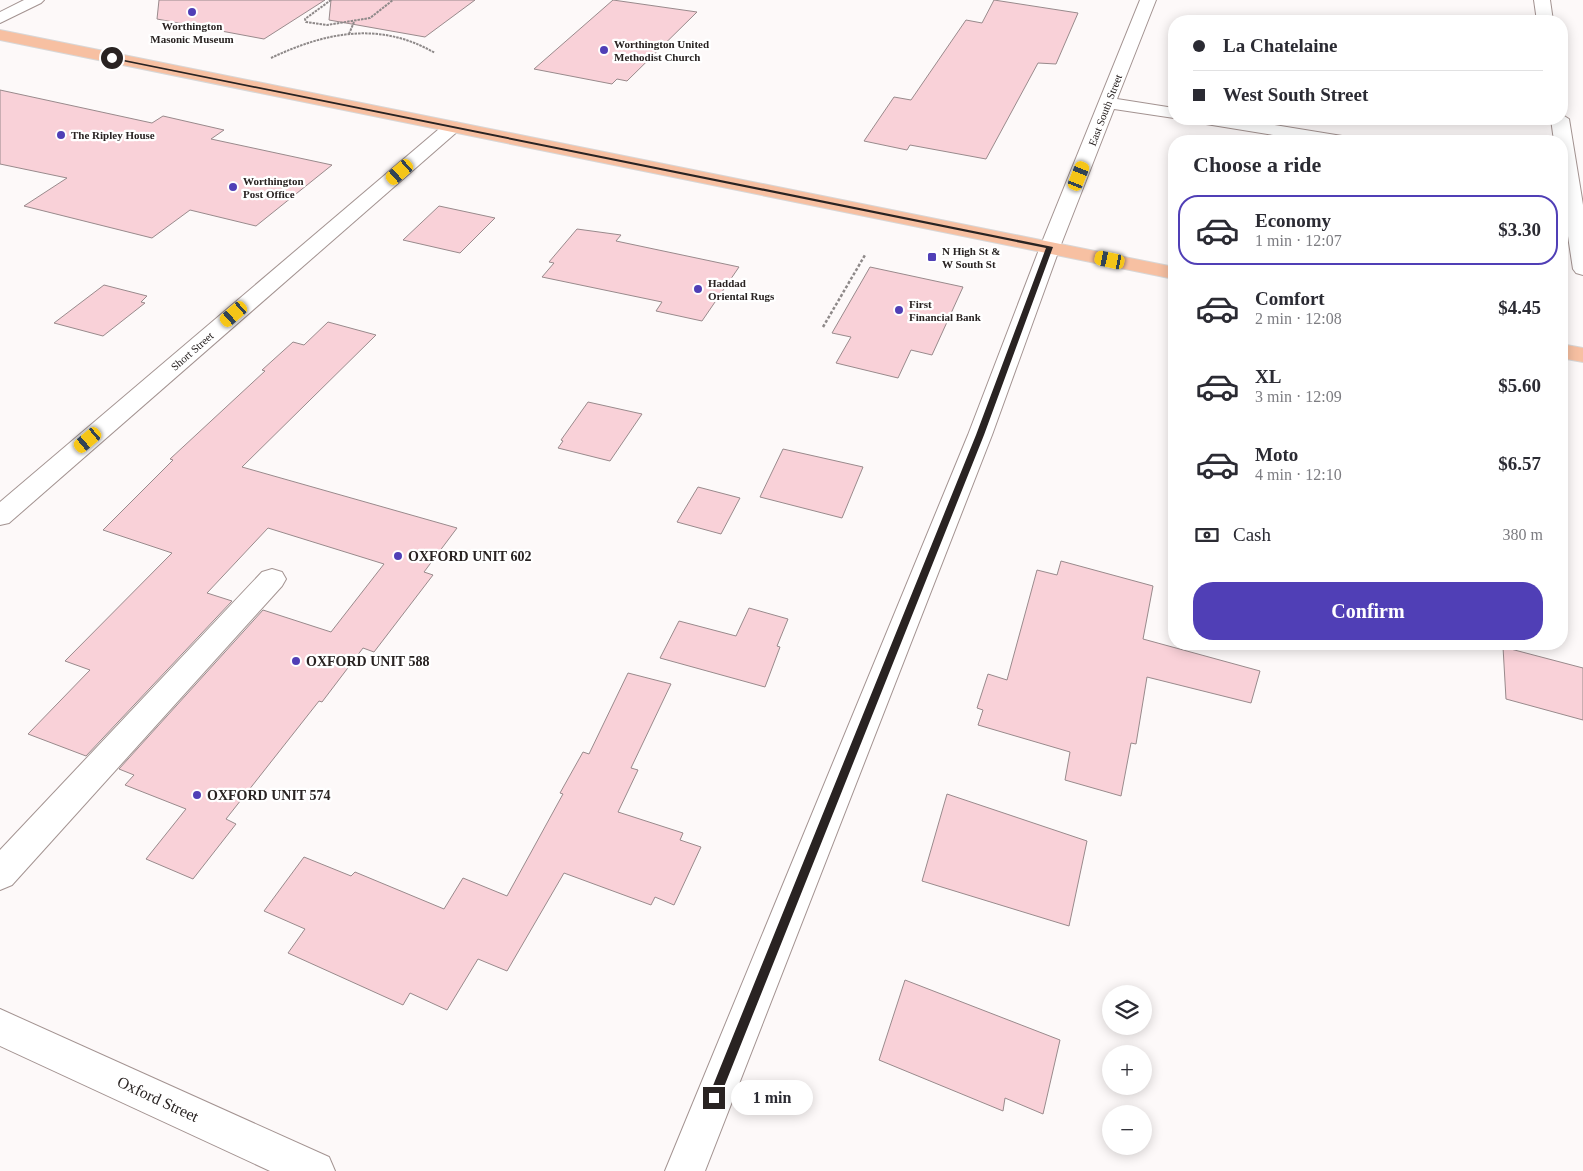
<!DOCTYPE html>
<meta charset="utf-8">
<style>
body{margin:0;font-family:Georgia,serif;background:#f7f7f7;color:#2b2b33;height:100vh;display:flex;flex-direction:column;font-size:19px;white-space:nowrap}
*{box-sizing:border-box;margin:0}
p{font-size:16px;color:#7c7c81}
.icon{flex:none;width:28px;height:28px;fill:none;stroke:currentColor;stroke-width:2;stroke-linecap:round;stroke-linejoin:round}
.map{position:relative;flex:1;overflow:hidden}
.side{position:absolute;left:1168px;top:135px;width:400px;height:515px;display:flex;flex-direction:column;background:#fff;border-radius:20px;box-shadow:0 2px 12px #0003}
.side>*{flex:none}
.hud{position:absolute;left:1168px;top:15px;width:400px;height:110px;border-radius:20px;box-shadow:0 2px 12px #0003;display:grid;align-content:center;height:110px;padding:0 25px;background:#fff}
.fabs{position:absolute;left:1102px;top:985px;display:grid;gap:10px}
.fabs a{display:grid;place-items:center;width:50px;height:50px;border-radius:50%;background:#fff;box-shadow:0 2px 12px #0003;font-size:25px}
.end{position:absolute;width:22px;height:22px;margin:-11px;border:6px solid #292322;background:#fff;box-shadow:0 0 0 2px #fff}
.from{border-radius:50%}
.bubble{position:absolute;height:35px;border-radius:18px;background:#fff;box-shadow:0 2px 12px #0003;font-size:16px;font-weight:600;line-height:35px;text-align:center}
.car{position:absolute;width:15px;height:30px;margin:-15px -8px;border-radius:6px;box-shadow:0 0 4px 1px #0007;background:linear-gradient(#f5c518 24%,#345 0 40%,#f5c518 0 76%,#345 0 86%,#f5c518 0)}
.hud b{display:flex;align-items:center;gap:18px;height:48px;font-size:19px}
.hud b+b{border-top:1px solid #e1e1e2}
.hud i{width:12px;height:12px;background:#2b2b33}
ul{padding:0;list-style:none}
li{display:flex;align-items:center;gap:15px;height:70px;margin:0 10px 8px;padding:0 15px;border:2px solid transparent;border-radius:20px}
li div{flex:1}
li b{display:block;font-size:19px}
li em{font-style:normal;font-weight:600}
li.active{border-color:#503fb6}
li>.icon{width:45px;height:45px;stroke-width:1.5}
h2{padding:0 25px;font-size:22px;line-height:60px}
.pay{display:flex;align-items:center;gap:12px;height:55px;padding:0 25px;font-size:19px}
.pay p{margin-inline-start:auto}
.primary-button{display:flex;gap:10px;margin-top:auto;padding:10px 25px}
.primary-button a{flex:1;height:58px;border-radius:20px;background:#503fb6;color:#fff;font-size:20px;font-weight:600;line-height:58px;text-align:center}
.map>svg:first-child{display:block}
.building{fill:#f9d1d8;stroke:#998a8c}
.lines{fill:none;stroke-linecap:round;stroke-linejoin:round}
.minor-casing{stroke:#a39391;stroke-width:2}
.major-casing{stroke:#d8d7d7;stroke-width:2}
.path-far1{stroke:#8e8989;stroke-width:2;stroke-dasharray:2.5 1;stroke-linecap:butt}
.path{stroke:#8e8989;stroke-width:2.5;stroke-dasharray:3 2;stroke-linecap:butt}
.minor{fill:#fff;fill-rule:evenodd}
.major{fill:#f7c0a2;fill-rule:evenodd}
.route{fill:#292322}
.poi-dot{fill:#503fb6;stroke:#fff;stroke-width:2}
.labels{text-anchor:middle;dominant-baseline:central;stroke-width:4.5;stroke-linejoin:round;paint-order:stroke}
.far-poi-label{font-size:11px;font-weight:bold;fill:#292322;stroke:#fff;text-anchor:start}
.far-street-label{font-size:11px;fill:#292322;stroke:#fff}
.poi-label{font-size:14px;font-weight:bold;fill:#292322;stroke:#fff;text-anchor:start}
.near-street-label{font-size:16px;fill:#292322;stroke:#fff}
</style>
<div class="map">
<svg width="1583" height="1171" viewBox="0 0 1583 1171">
<rect width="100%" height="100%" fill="#fdf9f9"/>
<!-- building -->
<g class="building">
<polygon points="159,0 325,0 264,39 157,19"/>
<polygon points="331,0 475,0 425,37 329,20"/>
<polygon points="613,0 697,12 627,81 617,79 612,84 534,69"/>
<polygon points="994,0 1078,13 1056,64 1038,63 986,159 910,145 907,150 864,141 894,97 911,100 966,20 982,23"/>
<polygon points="0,90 152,123 163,116 224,130 211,139 332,165 256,226 190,210 152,238 24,206 67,178 0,164"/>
<polygon points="439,206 495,218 460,253 403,240"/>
<polygon points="577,229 621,235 616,241 739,267 702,321 656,311 662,302 542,277 554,263 549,262"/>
<polygon points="870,267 963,287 932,355 911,350 898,378 836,363 851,337 832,333"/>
<polygon points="104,285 147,296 141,302 145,303 103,336 54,323"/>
<polygon points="328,322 376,335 242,467 457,528 424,572 433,575 374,652 363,648 322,702 319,701 226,819 236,824 193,879 146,859 186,809 125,785 134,775 119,769 263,610 331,632 384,564 268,528 207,593 232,601 86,756 28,734 90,670 65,661 172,553 103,530 173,460 170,459 265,371 262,370 293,342 304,345"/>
<polygon points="588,402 642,414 610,461 558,448 563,441 561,440"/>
<polygon points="783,449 863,467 842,518 760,497"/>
<polygon points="698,487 740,498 721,534 677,522"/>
<polygon points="1061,561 1153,586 1143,639 1260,671 1251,703 1147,677 1136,744 1131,743 1121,796 1065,780 1070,752 978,725 983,710 977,708 988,674 1007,680 1037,570 1057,575"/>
<polygon points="749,608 788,619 777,646 780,647 765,687 660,658 679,621 736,636"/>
<polygon points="1503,647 1583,668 1583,720 1506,699"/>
<polygon points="628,673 671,684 631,768 638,770 618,812 683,833 680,840 701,847 674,905 655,897 651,905 564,873 507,971 478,959 447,1010 410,993 403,1005 288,953 305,929 264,911 304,857 351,876 355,872 444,909 463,878 507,896 563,794 560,793 583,752 589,754"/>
<polygon points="947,794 1087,841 1069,926 922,881"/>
<polygon points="905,980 1060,1040 1043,1114 1005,1098 1003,1111 879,1060"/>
</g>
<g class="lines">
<!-- minor casing -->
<g class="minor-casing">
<g id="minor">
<polygon points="24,0 44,0 41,3 0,23 0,12"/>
<polygon points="1140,0 1156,0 1117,99 1174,108 1174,118 1114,109 1060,247 992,435 705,1171 665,1171 968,435 1040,247"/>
<polygon points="1534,0 1550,0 1553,21 1537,21"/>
<polygon points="1561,114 1569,119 1583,205 1583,275 1576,273 1573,269 1561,190 1561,141 1554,141 1551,119 1561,119"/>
<polygon points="1197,119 1237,119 1342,136 1348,137 1351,141 1310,141 1206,124 1200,123"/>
<polygon points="452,122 458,123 461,127 458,131 9,523 0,525 0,502 446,123"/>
<polygon points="272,569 282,572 286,579 282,586 12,885 0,890 0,850 262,572"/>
<polygon points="0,1009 329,1157 335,1171 270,1171 0,1046"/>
</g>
</g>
<!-- major casing -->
<g class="major-casing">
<g id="major">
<polygon points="0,30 1174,267 1174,279 0,40"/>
<polygon points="1561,344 1583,348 1583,362 1561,358"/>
</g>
</g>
<!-- path-far1 -->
<g class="path-far1">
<polyline points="331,0 305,19 306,22 327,25 370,18 393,0"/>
<polyline points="349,34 354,22"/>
<path d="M271,58C326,32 380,21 435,53"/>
</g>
<!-- path -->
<polyline class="path" points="823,327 865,255"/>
<!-- minor -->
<use href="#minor" class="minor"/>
<!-- major -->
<use href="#major" class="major"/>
</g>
<!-- route -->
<polygon class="route" points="110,57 1053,247 984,435 718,1102 714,1104 708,1098 976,435 1046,248 112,59"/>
<!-- markers -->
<g class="poi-dot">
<circle cx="192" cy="12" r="5"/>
<circle cx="604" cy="50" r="5"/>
<circle cx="61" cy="135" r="5"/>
<circle cx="233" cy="187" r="5"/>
<rect x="927" y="252" width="10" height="10" rx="2.5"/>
<circle cx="698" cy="289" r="5"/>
<circle cx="899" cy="310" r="5"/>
<circle cx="398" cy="556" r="5"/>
<circle cx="296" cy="661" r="5"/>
<circle cx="197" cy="795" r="5"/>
</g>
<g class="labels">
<!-- far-poi labels -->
<g class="far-poi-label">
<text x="192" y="26" text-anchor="middle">Worthington<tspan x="192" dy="13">Masonic Museum</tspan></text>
<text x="614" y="44">Worthington United<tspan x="614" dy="13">Methodist Church</tspan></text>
<text x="71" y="135">The Ripley House</text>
<text x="243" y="181">Worthington<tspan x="243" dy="13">Post Office</tspan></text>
<text x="942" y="251">N High St &amp;<tspan x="942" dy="13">W South St</tspan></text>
<text x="708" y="283">Haddad<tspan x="708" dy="13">Oriental Rugs</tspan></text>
<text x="909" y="304">First<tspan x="909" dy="13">Financial Bank</tspan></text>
</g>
<!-- far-street labels -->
<g class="far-street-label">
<text transform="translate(1105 110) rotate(-69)">East South Street</text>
<text transform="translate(192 351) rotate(-41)">Short Street</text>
</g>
<!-- poi labels -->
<g class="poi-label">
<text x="408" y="556">OXFORD UNIT 602</text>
<text x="306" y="661">OXFORD UNIT 588</text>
<text x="207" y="795">OXFORD UNIT 574</text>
</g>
<!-- near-street labels -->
<g class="near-street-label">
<text transform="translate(158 1099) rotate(25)">Oxford Street</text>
</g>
</g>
</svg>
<div class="fabs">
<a><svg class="icon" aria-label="layers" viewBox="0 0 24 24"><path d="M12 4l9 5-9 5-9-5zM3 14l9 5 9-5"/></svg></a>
<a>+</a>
<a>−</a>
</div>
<i class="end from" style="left:112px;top:58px"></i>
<i class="end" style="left:714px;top:1098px"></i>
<div class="bubble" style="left:731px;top:1080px;width:82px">1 min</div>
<i class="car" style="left:400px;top:172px;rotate:229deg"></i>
<i class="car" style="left:1079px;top:176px;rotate:22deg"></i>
<i class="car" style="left:1110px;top:260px;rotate:282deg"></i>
<i class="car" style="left:234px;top:314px;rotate:229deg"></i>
<i class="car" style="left:88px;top:440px;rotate:230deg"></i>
<div class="hud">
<b><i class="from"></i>La Chatelaine</b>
<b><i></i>West South Street</b>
</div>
<section class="side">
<h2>Choose a ride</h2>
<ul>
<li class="active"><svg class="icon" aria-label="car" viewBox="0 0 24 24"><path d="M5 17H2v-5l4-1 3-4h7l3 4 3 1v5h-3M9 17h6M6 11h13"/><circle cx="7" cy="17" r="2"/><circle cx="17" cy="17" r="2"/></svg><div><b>Economy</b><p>1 min · 12:07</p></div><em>$3.30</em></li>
<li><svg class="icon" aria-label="car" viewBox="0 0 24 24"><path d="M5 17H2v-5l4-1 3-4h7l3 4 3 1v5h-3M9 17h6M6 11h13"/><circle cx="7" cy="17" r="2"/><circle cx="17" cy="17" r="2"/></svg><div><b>Comfort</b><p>2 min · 12:08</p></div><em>$4.45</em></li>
<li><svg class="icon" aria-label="car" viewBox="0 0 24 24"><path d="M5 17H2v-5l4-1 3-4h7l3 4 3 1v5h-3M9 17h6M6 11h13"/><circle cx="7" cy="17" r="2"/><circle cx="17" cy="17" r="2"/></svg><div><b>XL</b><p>3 min · 12:09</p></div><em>$5.60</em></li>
<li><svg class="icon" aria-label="car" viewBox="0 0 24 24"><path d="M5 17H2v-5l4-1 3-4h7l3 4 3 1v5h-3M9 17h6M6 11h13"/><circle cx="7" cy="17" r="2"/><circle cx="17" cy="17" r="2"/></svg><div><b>Moto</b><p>4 min · 12:10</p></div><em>$6.57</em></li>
</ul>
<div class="pay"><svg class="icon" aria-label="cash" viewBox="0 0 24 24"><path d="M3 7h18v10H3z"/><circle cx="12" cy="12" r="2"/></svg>Cash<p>380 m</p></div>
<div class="primary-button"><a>Confirm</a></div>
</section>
</div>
